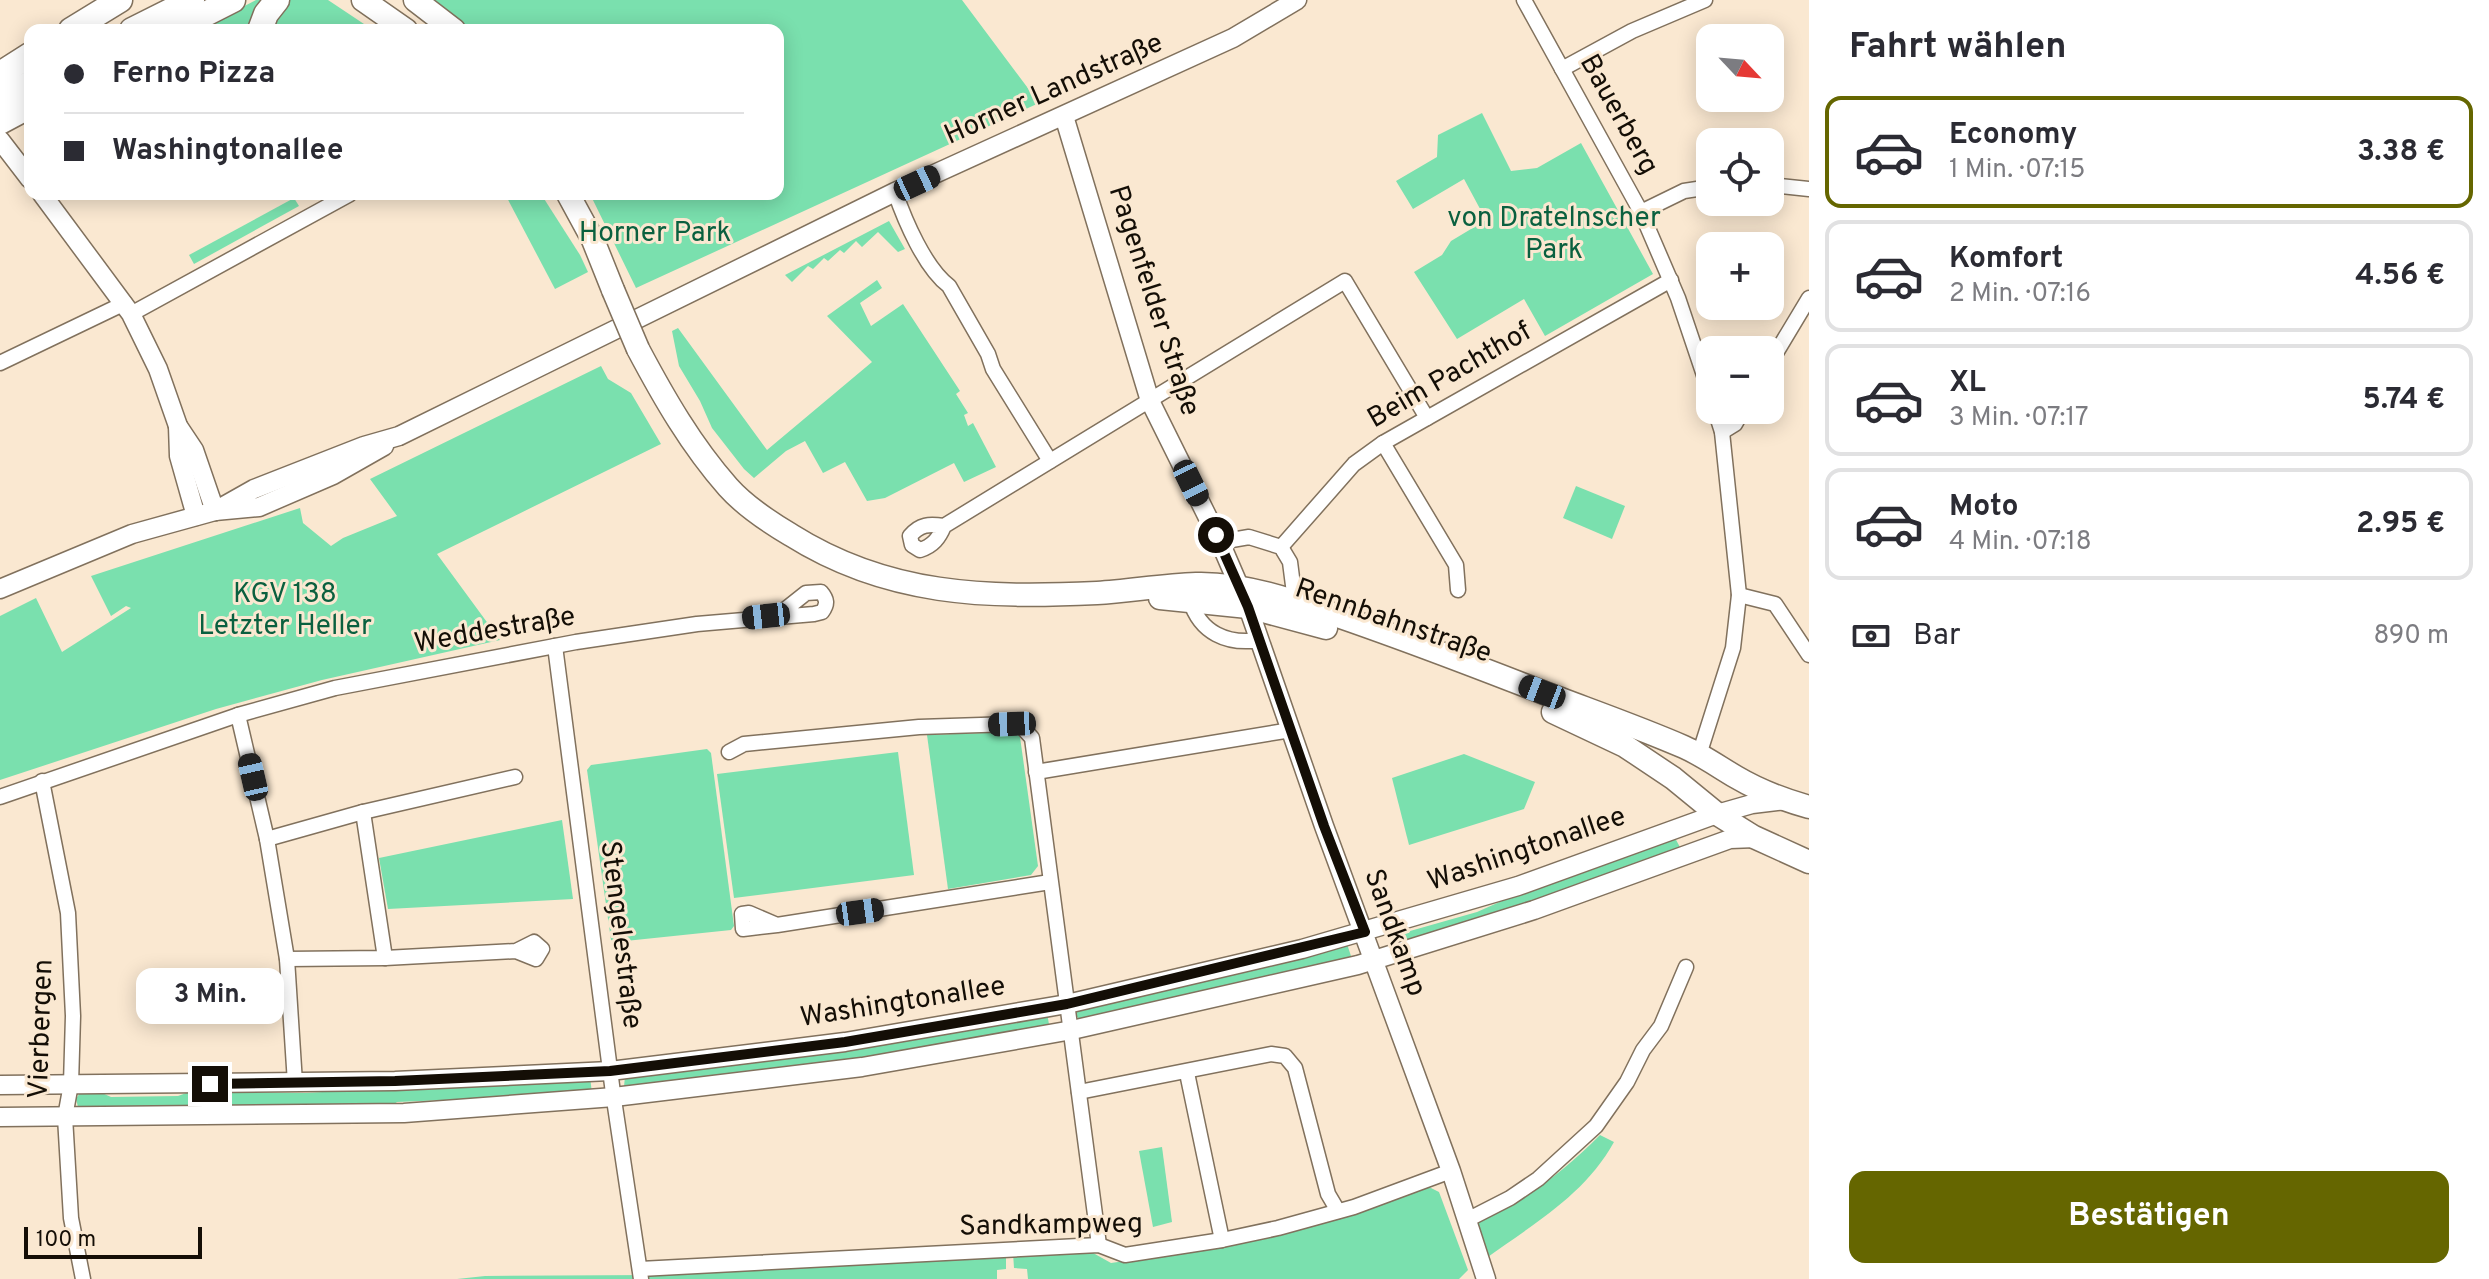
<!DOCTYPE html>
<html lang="de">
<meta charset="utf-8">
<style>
body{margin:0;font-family:Overpass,sans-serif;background:#f2f2f3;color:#2b2b33;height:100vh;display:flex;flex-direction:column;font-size:30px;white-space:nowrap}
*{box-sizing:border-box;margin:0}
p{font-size:26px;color:#7c7c81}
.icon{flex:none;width:44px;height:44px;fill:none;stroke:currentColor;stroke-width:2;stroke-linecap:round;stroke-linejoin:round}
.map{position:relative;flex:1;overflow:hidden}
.drawer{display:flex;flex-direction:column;background:#fff;width:680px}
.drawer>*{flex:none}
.banner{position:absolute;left:24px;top:24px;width:760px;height:176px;border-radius:16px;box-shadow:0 4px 20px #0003;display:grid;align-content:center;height:176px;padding:0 40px;background:#fff}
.needle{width:52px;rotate:116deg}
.buttons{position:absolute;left:1696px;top:24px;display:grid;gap:16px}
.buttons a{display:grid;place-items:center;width:88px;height:88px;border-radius:16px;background:#fff;box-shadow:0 4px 20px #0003;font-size:40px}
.scale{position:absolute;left:24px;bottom:20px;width:178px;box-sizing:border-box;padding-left:8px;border:4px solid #140e06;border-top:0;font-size:22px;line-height:28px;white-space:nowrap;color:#140e06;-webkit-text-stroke:6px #fae8d1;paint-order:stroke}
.end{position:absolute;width:36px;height:36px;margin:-18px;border:10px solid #140e06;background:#fff;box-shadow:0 0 0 4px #fff}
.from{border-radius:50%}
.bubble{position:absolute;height:56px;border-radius:16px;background:#fff;box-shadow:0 4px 20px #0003;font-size:26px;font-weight:700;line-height:56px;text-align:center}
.car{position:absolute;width:24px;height:48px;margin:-24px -12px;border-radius:10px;box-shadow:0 0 6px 2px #0007;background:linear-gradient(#222 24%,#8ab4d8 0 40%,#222 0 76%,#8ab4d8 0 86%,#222 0)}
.banner b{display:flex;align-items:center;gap:28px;height:76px;font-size:30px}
.banner b+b{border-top:2px solid #e1e1e2}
.banner i{width:20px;height:20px;background:#2b2b33}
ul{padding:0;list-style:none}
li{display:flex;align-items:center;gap:24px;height:112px;margin:0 16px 12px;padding:0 24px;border:4px solid #e1e1e2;border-radius:16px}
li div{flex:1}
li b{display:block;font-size:30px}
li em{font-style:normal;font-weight:700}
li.on{border-color:#656600}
li>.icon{width:72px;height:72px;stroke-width:1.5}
h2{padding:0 40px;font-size:36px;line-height:96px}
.pay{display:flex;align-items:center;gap:20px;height:88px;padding:0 40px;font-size:30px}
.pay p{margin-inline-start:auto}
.action{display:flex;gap:16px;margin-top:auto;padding:16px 40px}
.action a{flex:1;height:92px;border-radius:16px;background:#656600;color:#fff;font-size:32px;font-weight:700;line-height:92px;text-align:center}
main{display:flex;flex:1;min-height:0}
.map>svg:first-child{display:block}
.green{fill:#7ae0ae}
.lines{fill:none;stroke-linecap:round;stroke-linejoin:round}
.street-casing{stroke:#81715d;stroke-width:17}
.secondary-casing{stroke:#81715d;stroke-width:21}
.primary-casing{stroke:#81715d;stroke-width:25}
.highway-casing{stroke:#81715d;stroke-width:27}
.street{stroke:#fff;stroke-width:14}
.secondary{stroke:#fff;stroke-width:18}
.primary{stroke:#fff;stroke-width:22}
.highway{stroke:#fff;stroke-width:24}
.primary-bridge-casing{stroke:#81715d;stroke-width:25;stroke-linecap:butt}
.primary-bridge{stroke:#fff;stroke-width:22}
.route{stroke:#140e06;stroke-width:10}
.labels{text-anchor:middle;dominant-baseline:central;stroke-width:6;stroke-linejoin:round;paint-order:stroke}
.street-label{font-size:28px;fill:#140e06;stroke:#fae8d1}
.park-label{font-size:28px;fill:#0a603f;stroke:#fae8d1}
</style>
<main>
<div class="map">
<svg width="1809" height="1279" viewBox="0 0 1809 1279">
<rect width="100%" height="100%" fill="#fae8d1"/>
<!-- green -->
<g class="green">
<polygon points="256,0 269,0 254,30 199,30"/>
<polygon points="290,0 328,0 373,30 269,30 279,11"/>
<polygon points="432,0 962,0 1039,103 636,288 590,194 778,194 778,30 471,30"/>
<polygon points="1482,113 1511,171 1537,168 1581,143 1653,274 1545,336 1524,299 1457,339 1414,272 1442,255 1451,241 1486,220 1464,179 1413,209 1396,181 1437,157 1438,135"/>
<polygon points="505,194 541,194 580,255 588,272 555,289"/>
<polygon points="294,198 299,206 194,264 189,255"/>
<polygon points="889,221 905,249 898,252 878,232 862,247 856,241 844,253 840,250 828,261 824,258 813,269 808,266 792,282 785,275"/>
<polygon points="877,280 882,288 860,303 871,326 903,304 960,391 956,394 968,413 964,415 968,426 973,423 996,467 964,482 954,463 885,498 867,501 845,462 823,473 805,441 786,451 754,478 744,469 712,428 700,401 679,366 672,331 678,328 767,450 872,362 827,316"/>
<polygon points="601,366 608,379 631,393 661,444 437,554 500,640 322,680 216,709 0,780 0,616 36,598 62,652 131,608 126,606 111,616 91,576 300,508 303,523 331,546 343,538 397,516 370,479"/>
<polygon points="1576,486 1625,506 1612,539 1563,518"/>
<polygon points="1014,732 1020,737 1038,866 1031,875 948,889 927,735"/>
<polygon points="707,749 711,753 734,926 731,930 616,942 611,940 587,770 591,765"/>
<polygon points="898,752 914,875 734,898 717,774"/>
<polygon points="1464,754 1535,782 1524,809 1409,845 1392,778"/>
<polygon points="562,820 573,899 388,909 379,858"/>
<polygon points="1675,838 1681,849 1403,946 1396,935 1477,912 1542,883"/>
<polygon points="1346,941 1352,959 1082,1021 1077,1017 1077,1010"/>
<polygon points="1047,1013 1050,1030 963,1047 624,1087 625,1076"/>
<polygon points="590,1076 592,1094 397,1102 393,1105 78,1107 76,1099 81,1091 102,1093 111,1097 178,1096 189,1092 306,1093"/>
<path d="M1600,1135L1614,1142C1584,1196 1533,1224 1485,1259L1473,1223C1523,1203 1562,1173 1600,1135Z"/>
<polygon points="1162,1147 1172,1222 1153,1227 1139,1151"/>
<polygon points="1429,1187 1439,1192 1468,1270 1459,1279 1028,1279 1027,1269 1014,1268 1013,1253 1086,1249 1111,1263 1174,1254 1373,1205"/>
<polygon points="1006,1254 1006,1269 997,1270 997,1279 457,1279 485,1276 654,1275"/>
</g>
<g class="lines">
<!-- street casing -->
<g class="street-casing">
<g id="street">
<polyline points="1524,0 1641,212 1678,298 1710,393"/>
<polyline points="1562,69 1632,31 1705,0"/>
<polyline points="1770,185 1809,189"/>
<path d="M895,192C905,221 925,268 949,286L988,354L993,369L1050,461"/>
<polyline points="1641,212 1684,191 1710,187"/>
<polyline points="131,314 350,194"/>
<polyline points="0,363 125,303"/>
<polyline points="1770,363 1809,298"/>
<polyline points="1722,432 1735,424 1743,410"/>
<polyline points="1383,443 1456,565 1458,590"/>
<path d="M944,526C939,538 933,546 920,550L912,545L910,536C920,524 929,524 944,526L1345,281L1427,418"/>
<polyline points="1220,542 1249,537 1281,547 1290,562 1295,601"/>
<polyline points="1281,547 1354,464 1383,443 1671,280"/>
<polyline points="1739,595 1775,604 1809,655"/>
<path d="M1190,600C1200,633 1227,645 1260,640"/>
<polyline points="555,646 613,1093 641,1279"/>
<polyline points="238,715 267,839 287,959 295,1083"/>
<polyline points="729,752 744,744 919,727 1012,724 1022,727 1032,738 1099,1245"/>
<polyline points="1699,755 1733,648 1739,595 1722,432 1715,410"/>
<polyline points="1036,772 1291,730"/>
<polyline points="42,781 68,913 73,1016 71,1084 65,1117 71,1218 83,1279"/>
<path d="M0,797L238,715L335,688L576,642L697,624L814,614L822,612C828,604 827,599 821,592L806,593L777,616"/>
<polyline points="363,812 385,958"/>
<polyline points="267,839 363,812 515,777"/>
<polyline points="777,925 743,929 742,914 749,913 777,925 1050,882"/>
<polyline points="287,959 385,958 516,951 536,959 542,949 534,942 516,951"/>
<polyline points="1187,1073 1222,1240"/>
<polyline points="1079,1092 1271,1054 1285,1056 1295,1068 1328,1194 1338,1211"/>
<polyline points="1467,1220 1510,1198 1538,1179 1596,1126 1627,1082 1643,1050 1661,1026 1686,967"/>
<polyline points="640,1269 1079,1246 1099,1245 1125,1255 1222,1240 1278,1228 1354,1207 1451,1171"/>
</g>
</g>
<!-- secondary casing -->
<g class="secondary-casing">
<g id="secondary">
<polyline points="1064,116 1150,401 1220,542 1248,607 1324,826 1451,1171 1486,1279"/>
<polyline points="0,140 30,179"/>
<polyline points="42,194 131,314 158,369 178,426 194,450 215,511"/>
<polyline points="178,426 179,456 196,516"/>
<polyline points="215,511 254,489 364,446 399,436 895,192 1233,38 1297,0"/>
<polyline points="0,589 132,534 215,511 259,507 333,475 384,446"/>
<polyline points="0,1085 395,1081 610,1071 845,1042 1067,1004 1302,949 1518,886 1717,814 1752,804 1786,800"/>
<polyline points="0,1117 404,1113 614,1097 862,1067 1072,1030 1358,965 1534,910 1730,839 1756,838"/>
</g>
</g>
<!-- primary casing -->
<g class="primary-casing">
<g id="primary">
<polyline points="363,0 406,30"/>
<polyline points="415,0 454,30"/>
<polyline points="568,194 593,240 613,290"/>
<path d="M638,349C664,398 691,445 728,487C745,506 769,522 791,535C888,596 986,598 1097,593C1130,591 1163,585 1196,584C1229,583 1262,591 1293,601C1377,628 1460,660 1542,692C1589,710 1638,727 1684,747C1702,755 1719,767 1736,777C1758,790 1784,800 1809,807"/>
<polyline points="1160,598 1248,607 1326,628"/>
<polyline points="1553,712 1625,746 1673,778 1717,814 1754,837 1809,862"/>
</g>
</g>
<!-- highway casing -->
<g class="highway-casing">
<g id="highway">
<polyline points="71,30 120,0"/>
<polyline points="132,30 192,0"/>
<polyline points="174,30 233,0"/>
<polyline points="260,30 266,14 277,0"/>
<polyline points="0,74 30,55"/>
<polyline points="0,99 30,83"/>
<polyline points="0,122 30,106"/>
</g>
</g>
<!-- street -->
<use href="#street" class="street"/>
<!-- secondary -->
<use href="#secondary" class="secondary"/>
<!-- primary -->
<use href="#primary" class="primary"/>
<!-- highway -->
<use href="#highway" class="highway"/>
<!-- primary-bridge casing -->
<g class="primary-bridge-casing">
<polyline id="primary-bridge" points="613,290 638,349"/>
</g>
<!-- primary-bridge -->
<use href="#primary-bridge" class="primary-bridge"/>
</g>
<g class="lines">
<!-- route -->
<polyline class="route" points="210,1084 395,1081 610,1071 845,1042 1067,1004 1365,932 1324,826 1248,607 1216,535"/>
</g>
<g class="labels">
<!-- street labels -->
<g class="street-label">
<text transform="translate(1054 90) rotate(-24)">Horner Landstraße</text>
<text transform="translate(1618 115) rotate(61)">Bauerberg</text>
<text transform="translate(1153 301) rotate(72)">Pagenfelder Straße</text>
<text transform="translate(1450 376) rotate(-30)">Beim Pachthof</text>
<text transform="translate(1393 622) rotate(19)">Rennbahnstraße</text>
<text transform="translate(495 631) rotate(-10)">Weddestraße</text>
<text transform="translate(1527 850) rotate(-19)">Washingtonallee</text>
<text transform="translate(1394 933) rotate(70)">Sandkamp</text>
<text transform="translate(620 935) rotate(83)">Stengelestraße</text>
<text transform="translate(903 1003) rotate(-9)">Washingtonallee</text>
<text transform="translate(42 1029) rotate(-88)">Vierbergen</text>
<text transform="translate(1051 1226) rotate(-1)">Sandkampweg</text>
</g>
<!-- park labels -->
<g class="park-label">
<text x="1554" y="219">von Dratelnscher<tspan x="1554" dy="32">Park</tspan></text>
<text x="655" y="234">Horner Park</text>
<text x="285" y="595">KGV 138<tspan x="285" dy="32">Letzter Heller</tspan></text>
</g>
</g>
</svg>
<div class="buttons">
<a><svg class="needle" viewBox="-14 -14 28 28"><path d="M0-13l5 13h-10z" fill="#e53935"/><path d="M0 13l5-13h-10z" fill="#7c7c81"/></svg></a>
<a><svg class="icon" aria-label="locate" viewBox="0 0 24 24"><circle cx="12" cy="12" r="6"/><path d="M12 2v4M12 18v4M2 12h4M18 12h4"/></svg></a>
<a>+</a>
<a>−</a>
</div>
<div class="scale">100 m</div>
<i class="end from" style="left:1216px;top:535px"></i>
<i class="end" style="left:210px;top:1084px"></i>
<div class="bubble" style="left:136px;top:968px;width:148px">3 Min.</div>
<i class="car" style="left:917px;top:183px;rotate:65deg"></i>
<i class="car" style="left:1191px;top:483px;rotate:154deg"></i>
<i class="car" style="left:766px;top:616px;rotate:264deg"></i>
<i class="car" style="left:1542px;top:692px;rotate:291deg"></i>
<i class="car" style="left:1012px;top:724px;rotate:268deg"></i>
<i class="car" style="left:253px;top:777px;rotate:347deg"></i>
<i class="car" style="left:860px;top:912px;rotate:82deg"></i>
<div class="banner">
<b><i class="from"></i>Ferno Pizza</b>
<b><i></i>Washingtonallee</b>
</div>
</div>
<section class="drawer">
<h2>Fahrt wählen</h2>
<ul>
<li class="on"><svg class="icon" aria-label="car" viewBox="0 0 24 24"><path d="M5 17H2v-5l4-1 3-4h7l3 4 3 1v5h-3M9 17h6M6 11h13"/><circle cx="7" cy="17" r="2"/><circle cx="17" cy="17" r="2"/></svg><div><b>Economy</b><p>1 Min. · 07:15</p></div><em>3.38 €</em></li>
<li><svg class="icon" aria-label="car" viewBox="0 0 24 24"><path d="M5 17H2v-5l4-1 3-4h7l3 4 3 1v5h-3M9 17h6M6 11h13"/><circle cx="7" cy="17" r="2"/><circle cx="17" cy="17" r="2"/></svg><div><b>Komfort</b><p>2 Min. · 07:16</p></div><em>4.56 €</em></li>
<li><svg class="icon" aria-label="car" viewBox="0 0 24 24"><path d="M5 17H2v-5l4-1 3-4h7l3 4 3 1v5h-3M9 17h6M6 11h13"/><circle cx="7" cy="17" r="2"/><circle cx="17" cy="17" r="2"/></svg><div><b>XL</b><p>3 Min. · 07:17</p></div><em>5.74 €</em></li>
<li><svg class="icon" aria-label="car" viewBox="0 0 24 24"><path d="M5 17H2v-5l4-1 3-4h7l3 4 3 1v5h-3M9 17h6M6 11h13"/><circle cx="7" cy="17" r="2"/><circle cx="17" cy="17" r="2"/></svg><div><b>Moto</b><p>4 Min. · 07:18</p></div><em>2.95 €</em></li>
</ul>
<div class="pay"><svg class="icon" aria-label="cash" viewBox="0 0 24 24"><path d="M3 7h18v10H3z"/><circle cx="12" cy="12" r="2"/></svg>Bar<p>890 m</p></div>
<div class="action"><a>Bestätigen</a></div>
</section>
</main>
